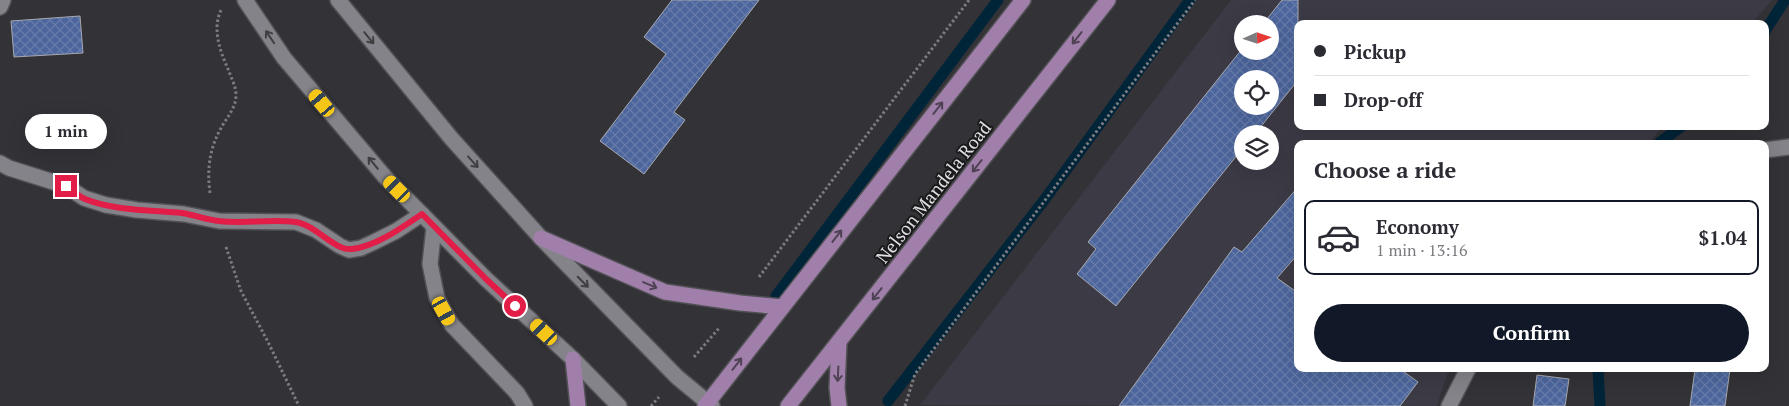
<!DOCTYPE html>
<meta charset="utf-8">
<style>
body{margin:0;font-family:"PT Serif",serif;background:#f7f7f7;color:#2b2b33;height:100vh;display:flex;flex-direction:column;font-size:19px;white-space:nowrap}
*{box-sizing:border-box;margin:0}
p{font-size:16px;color:#7c7c81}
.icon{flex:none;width:28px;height:28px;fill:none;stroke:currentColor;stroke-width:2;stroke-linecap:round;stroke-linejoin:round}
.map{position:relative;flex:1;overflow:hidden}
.panel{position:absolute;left:1294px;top:140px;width:475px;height:232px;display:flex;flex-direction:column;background:#fff;border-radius:10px;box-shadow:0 5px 20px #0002}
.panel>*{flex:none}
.top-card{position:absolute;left:1294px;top:20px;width:475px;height:110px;border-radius:10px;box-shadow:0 5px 20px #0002;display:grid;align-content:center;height:110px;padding:0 20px;background:#fff}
.needle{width:32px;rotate:87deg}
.tools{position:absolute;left:1234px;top:15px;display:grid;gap:10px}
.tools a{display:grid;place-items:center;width:45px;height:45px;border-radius:50%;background:#fff;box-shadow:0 5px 20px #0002;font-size:25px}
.end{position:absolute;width:22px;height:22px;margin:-11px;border:6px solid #e11d48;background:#fff;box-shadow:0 0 0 2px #fff}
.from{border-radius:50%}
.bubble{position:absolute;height:35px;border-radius:18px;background:#fff;box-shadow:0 5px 20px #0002;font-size:16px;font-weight:800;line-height:35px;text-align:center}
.car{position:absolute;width:15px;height:30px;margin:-15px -8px;border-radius:6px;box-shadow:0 0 4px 1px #0007;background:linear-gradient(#f5c518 24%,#345 0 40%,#f5c518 0 76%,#345 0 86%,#f5c518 0)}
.top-card b{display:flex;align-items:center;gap:18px;height:48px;font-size:19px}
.top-card b+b{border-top:1px solid #e1e1e2}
.top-card i{width:12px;height:12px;background:#2b2b33}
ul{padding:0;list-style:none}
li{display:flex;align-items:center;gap:15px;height:75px;margin:0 10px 8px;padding:0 10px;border:2px solid #e1e1e2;border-radius:10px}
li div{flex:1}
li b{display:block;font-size:19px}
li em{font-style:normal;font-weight:800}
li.on{border-color:#111827}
li>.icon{width:45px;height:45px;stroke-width:1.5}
h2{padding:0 20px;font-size:22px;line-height:60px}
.primary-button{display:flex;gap:10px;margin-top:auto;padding:10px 20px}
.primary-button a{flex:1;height:58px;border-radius:30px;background:#111827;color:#fff;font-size:20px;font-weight:800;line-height:58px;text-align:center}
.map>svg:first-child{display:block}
.built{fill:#3c3a45;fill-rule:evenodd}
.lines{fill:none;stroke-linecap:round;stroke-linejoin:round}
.stream{stroke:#002438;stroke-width:11}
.building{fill:url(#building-cross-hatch);stroke:#a6a9af;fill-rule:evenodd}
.service-casing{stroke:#515155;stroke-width:18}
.minor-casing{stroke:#515155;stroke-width:18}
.tertiary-casing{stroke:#515155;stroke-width:18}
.primary-casing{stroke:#515155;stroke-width:18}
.path{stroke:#7b7b80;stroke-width:3;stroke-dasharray:2.5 2.5;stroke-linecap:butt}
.service{stroke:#848389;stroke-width:15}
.minor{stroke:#848389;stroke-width:15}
.tertiary{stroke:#848389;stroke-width:15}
.primary{stroke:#a07faa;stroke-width:15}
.oneway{stroke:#3f3f42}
.oneway2{stroke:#504255}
.route{stroke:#e11d48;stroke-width:6}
.labels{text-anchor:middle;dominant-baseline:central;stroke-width:4;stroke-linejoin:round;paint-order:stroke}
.street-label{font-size:18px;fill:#e0e0e3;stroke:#1a1a1c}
</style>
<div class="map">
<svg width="1789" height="406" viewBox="0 0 1789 406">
<defs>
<pattern id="building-cross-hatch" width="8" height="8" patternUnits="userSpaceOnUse" patternTransform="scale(1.25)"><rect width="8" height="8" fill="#4c659c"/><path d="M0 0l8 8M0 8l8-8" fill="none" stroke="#667baa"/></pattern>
</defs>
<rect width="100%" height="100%" fill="#323237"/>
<!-- built -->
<path class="built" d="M1231,0H1772L1751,24H1298V126H1663L1648,144H1298V369H1449L1437,406L920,405ZM1242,24H1270V51H1242ZM1242,79H1270V106H1242ZM1242,134H1270V161H1242Z"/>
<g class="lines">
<!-- stream -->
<g class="stream">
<polyline points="1765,31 1785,0"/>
<polyline points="1659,143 1682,126"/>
<polyline points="776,296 998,0"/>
<polyline points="1598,369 1600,406"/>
<polyline points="888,401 1045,199 1190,0"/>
</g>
</g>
<!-- building -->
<g class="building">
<polygon points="672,0 759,0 674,112 685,120 644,174 600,141 666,54 644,37"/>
<path d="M1282,0H1298V80L1255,134H1242V149L1116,306L1077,274L1096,249L1088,242L1242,49V51H1270V24H1263ZM1242,79H1270V106H1242Z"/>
<polygon points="80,16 83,53 14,57 11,21"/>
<polygon points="1298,187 1298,254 1277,278 1298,293 1298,369 1400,369 1418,382 1400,406 1119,406 1234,247 1242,252"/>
<polygon points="1695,369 1730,369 1725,406 1690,406"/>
<polygon points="1537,375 1569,379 1565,406 1533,406"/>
</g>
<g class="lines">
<!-- service casing -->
<g class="service-casing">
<g id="service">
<polyline points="0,7 3,0"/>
<polyline points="0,163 9,168 66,186 84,198 106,205 137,210 184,214 219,221 296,222 316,230 340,246 349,250 361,248 374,242 396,231 422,214"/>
<polyline points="434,227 430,264 437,298 452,325 517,393 525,406"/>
</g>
</g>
<!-- minor casing -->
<g class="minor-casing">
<g id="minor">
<polyline points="1765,150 1789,147"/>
<polyline points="1449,406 1468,369"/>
</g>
</g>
<!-- tertiary casing -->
<g class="tertiary-casing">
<g id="tertiary">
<polyline points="245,0 284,58 385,177 486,279 573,359 619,406"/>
<polyline points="338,0 451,138 541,238 677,377 712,406"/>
</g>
</g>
<!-- primary casing -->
<g class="primary-casing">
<g id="primary">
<polyline points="541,238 665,292 740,303 782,307"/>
<polyline points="573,359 578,406"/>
<polyline points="705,406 1023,0"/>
<polyline points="788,406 1108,0"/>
<polyline points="839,406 837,388 839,342"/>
</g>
</g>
<!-- path -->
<g class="path">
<path d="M210,193C207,171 209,150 220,130C226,118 236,109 236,95C236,86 231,78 228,69C220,51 212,29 221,10"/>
<polyline points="226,247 241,291 268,342 299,406"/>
<polyline points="759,277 969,0"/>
<polyline points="694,357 720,327"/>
<polyline points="651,406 659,397"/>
<polyline points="905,406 915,374 1195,0"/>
</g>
<!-- service -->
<use href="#service" class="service"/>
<!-- minor -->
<use href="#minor" class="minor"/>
<!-- tertiary -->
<use href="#tertiary" class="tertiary"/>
<!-- primary -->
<use href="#primary" class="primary"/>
</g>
<!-- one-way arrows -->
<defs><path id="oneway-shaft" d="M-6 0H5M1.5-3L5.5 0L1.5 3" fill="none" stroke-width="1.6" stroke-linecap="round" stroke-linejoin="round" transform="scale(1.25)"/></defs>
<g class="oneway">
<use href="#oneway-shaft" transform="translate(270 37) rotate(-124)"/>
<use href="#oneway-shaft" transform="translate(369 38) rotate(51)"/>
<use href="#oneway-shaft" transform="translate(473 162) rotate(48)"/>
<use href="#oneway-shaft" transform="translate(373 163) rotate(-130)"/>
<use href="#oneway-shaft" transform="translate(583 282) rotate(45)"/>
</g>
<g class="oneway2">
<use href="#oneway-shaft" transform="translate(1077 38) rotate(128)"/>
<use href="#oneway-shaft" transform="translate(938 108) rotate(-52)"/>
<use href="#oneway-shaft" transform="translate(977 166) rotate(128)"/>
<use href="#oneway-shaft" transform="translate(837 236) rotate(-52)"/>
<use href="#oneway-shaft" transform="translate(650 285) rotate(23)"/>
<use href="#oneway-shaft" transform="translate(877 294) rotate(128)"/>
<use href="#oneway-shaft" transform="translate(737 364) rotate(-52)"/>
<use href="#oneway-shaft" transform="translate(838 374) rotate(93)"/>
</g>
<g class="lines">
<!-- route -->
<path class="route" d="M66,186C72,190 78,196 85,199C115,211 150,210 182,213C195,215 207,220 219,221C244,224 270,219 295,222C315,224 334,251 352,249C375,247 403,227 422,214L486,279L515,306"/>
</g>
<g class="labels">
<!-- street labels -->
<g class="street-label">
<text transform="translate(933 192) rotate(-52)">Nelson Mandela Road</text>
</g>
</g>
</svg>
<div class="tools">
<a><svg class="needle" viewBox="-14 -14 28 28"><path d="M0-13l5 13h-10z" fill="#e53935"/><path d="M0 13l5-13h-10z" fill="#7c7c81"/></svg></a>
<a><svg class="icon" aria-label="locate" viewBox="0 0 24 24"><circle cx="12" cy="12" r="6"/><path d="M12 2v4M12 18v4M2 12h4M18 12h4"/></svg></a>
<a><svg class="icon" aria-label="layers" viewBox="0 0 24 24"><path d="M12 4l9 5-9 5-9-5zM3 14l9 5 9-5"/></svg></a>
</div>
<i class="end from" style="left:515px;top:306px"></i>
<i class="end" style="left:66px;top:186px"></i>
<div class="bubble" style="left:25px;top:114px;width:82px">1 min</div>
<i class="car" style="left:322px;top:103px;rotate:320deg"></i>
<i class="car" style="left:397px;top:189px;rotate:315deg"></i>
<i class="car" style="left:444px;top:311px;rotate:151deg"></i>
<i class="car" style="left:544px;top:332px;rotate:313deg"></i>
<div class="top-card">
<b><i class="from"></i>Pickup</b>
<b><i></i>Drop-off</b>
</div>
<section class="panel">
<h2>Choose a ride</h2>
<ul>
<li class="on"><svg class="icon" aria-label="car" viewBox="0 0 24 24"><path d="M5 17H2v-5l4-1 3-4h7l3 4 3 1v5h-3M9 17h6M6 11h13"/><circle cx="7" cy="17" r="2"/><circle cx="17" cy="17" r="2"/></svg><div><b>Economy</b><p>1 min · 13:16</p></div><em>$1.04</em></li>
</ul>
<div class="primary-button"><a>Confirm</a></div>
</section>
</div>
